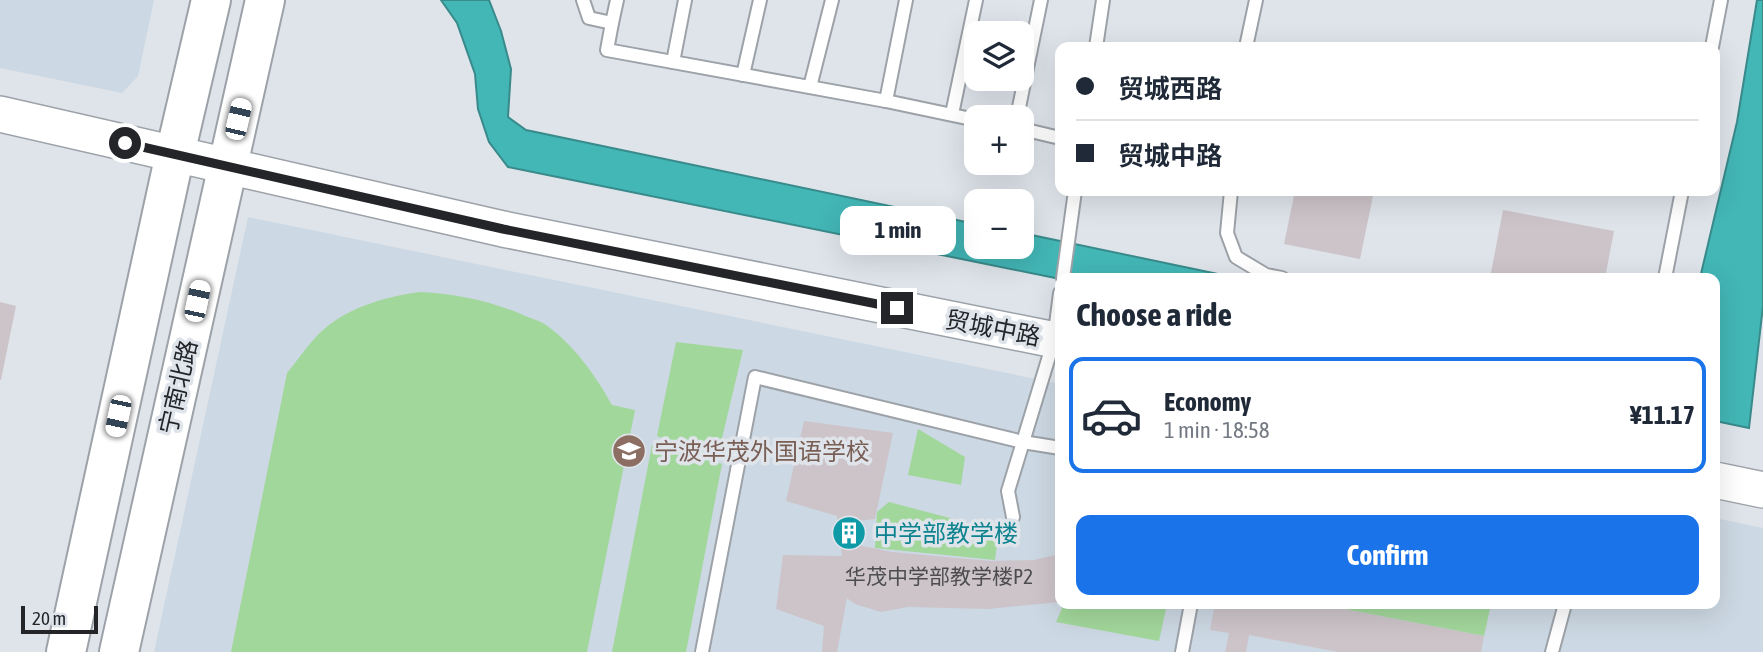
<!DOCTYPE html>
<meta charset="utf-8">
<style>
body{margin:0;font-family:"Asap Condensed","Noto Sans SC",sans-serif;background:#f2f2f3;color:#1f2937;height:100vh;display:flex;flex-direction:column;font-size:26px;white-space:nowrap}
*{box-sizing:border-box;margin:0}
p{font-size:23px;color:#747a83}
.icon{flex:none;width:38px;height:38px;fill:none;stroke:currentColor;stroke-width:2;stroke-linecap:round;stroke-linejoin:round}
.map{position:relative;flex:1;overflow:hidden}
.drawer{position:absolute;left:1055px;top:273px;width:665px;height:336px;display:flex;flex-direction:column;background:#fff;border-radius:14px;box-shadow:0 7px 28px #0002}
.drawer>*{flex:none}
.banner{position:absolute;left:1055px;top:42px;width:665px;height:154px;border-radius:14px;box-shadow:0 7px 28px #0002;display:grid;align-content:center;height:154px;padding:0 21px;background:#fff}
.fabs{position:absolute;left:964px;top:21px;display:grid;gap:14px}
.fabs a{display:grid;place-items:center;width:70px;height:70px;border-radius:14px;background:#fff;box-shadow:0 7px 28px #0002;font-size:35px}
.scale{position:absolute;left:21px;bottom:18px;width:77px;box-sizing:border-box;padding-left:7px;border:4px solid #232528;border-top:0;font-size:19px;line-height:24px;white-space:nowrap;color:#232528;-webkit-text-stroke:5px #dee4ea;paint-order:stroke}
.end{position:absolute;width:32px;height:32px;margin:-16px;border:9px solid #232528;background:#fff;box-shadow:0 0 0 4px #fff}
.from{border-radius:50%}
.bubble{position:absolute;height:49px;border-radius:14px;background:#fff;box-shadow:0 7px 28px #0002;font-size:23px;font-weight:700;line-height:49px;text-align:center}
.car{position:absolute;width:21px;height:42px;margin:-21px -10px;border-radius:9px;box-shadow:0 0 5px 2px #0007;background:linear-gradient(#fff 24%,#345 0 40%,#fff 0 76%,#345 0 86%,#fff 0)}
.banner b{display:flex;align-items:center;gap:24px;height:66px;font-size:26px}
.banner b+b{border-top:2px solid #e0e1e3}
.banner i{width:18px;height:18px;background:#1f2937}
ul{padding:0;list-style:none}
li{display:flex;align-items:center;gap:21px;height:116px;margin:0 14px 10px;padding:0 7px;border:4px solid transparent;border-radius:14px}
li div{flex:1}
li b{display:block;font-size:26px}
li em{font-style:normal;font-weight:700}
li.on{border-color:#1a73e8}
li>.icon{width:63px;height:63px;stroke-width:1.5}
h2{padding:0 21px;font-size:32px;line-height:84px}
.action{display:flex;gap:14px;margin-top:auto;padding:14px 21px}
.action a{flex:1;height:80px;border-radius:14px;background:#1a73e8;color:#fff;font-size:28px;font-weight:700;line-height:80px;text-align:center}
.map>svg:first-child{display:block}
.built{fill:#ccd8e3}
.green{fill:#a2d79b}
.water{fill:#43b6b6;stroke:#398a8b;stroke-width:2}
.building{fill:#ccc4c9}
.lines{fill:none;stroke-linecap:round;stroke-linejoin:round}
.lane-casing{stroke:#9ca2a8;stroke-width:16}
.secondary-casing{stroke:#9ca2a8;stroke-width:38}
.primary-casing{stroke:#9ca2a8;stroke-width:42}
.lane{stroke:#fff;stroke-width:12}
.secondary{stroke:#fff;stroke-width:35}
.primary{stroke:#fff;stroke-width:38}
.route{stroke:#232528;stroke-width:9}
.labels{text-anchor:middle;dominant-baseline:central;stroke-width:7;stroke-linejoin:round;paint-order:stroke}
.number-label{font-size:21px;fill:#4d4d50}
.street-label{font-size:24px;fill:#232528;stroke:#dee4ea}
.education-label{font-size:24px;fill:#785e54;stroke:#dee4ea;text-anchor:start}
.culture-label{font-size:24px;fill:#0d838f;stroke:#dee4ea;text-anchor:start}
</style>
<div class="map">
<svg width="1763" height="652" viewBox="0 0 1763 652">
<rect width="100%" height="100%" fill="#dee4ea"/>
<!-- built -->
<g class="built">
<polygon points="0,0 154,0 138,76 122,93 0,68"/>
<polygon points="248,217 1060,384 1060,604 1715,604 1715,518 1763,528 1763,652 154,652"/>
</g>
<!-- green -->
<g class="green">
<path d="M420,292C457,294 486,300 521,314C529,318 539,320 546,325C575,346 595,375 612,405L635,410L587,652H231L287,373C296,362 305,349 315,338C341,309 383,297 420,292Z"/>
<polygon points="676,342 743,350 717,459 657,436"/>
<polygon points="918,429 965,457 961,485 908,475"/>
<polygon points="652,445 722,464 686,652 612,652"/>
<polygon points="889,502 999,531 995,560 875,548 877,512"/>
<polygon points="1064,604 1167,604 1159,641 1056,622"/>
<polygon points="1318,604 1491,604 1484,636"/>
</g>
<!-- water -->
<g class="water">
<polygon points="441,0 489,0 501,31 511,69 508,117 526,130 976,224 976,247 1022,247 1022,233 1237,278 1060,279 508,167 489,142 478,109 475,74 457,23"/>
<polygon points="1757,0 1763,0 1763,306 1749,428 1715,421 1715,278 1700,278 1737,122"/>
</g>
<!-- building -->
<g class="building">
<polygon points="1295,191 1374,191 1360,259 1284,244"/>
<polygon points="1503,210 1614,231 1605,278 1490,278"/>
<polygon points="0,302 16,306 1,380 0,380"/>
<polygon points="804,421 893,433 875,519 857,521 862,546 892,552 991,561 1034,560 1060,554 1060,602 988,609 908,607 881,612 855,604 847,598 837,652 822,652 824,626 776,609 783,555 842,556 837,516 786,501"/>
<polygon points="1215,604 1318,604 1484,636 1481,652 1338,652 1249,635 1246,652 1225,652 1229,633 1210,630"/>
</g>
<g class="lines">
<!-- lane casing -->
<g class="lane-casing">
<g id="lane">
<polyline points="583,0 589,18 612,23 617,0"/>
<polyline points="612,23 607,50 886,101 976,120"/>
<polyline points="1096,47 1103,0"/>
<polyline points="1246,47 1256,0"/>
<polyline points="1712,47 1721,0"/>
<polyline points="673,62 685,0"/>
<polyline points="743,75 760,0"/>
<polyline points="810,87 832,0"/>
<polyline points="886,101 906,0"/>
<polyline points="952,114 976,0"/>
<polyline points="1017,117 1041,0"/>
<polyline points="1022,129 1060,138"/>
<polyline points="1231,191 1227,233 1236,257 1266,275 1282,278"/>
<polyline points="1063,278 1075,191"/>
<polyline points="1665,278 1682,191"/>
<polyline points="1013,517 1008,491 1023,442 1060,448"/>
<polyline points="702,652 755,377 1023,442 1054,340 1060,293"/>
<polyline points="1182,652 1191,604"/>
<polyline points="1552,652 1565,604"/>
</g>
</g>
<!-- secondary casing -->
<g class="secondary-casing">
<g id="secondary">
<polyline points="0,114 503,229 1060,341"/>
<polyline points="1715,480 1763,490"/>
</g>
</g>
<!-- primary casing -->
<g class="primary-casing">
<g id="primary">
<polyline points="66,652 175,154 211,0"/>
<polyline points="119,652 265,0"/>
</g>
</g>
<!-- lane -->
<use href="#lane" class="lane"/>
<!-- secondary -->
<use href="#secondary" class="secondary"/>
<!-- primary -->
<use href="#primary" class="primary"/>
</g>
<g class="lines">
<!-- route -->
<polyline class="route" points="125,143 503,229 897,308"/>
</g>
<!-- icons -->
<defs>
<g id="school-disc" transform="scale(1.75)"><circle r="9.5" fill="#8d6e63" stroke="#dee4ea"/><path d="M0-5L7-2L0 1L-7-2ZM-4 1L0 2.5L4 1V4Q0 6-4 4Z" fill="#fff"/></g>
<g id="building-disc" transform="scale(1.75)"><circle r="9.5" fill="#0f9aa8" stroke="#dee4ea"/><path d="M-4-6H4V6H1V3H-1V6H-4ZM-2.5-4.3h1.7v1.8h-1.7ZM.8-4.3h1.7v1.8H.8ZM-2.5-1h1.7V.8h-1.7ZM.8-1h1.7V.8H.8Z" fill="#fff"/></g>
</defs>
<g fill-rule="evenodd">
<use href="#school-disc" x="629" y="451"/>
<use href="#building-disc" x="849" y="533"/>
</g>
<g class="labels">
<!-- number labels -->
<g class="number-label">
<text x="939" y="576">华茂中学部教学楼P2</text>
</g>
<!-- street labels -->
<g class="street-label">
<text transform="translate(993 328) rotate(11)">贸城中路</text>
<text transform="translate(178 387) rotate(-77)">宁南北路</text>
</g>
<!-- education labels -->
<g class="education-label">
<text x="654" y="451">宁波华茂外国语学校</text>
</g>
<!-- culture labels -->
<g class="culture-label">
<text x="874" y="533">中学部教学楼</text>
</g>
</g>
</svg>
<div class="fabs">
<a><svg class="icon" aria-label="layers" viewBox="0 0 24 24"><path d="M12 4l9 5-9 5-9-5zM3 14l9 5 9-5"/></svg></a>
<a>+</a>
<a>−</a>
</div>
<div class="scale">20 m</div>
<i class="end from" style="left:125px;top:143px"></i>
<i class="end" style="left:897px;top:308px"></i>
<div class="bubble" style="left:840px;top:206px;width:116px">1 min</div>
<i class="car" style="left:238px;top:119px;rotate:13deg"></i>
<i class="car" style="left:197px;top:301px;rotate:12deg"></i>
<i class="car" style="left:118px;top:416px;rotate:192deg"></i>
<div class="banner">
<b><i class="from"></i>贸城西路</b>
<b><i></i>贸城中路</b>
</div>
<section class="drawer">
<h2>Choose a ride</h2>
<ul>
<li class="on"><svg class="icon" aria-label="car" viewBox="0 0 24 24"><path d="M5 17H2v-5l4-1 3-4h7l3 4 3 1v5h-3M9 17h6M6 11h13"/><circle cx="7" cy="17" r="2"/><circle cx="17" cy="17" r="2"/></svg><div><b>Economy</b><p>1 min · 18:58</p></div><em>¥11.17</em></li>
</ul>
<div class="action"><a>Confirm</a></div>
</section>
</div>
